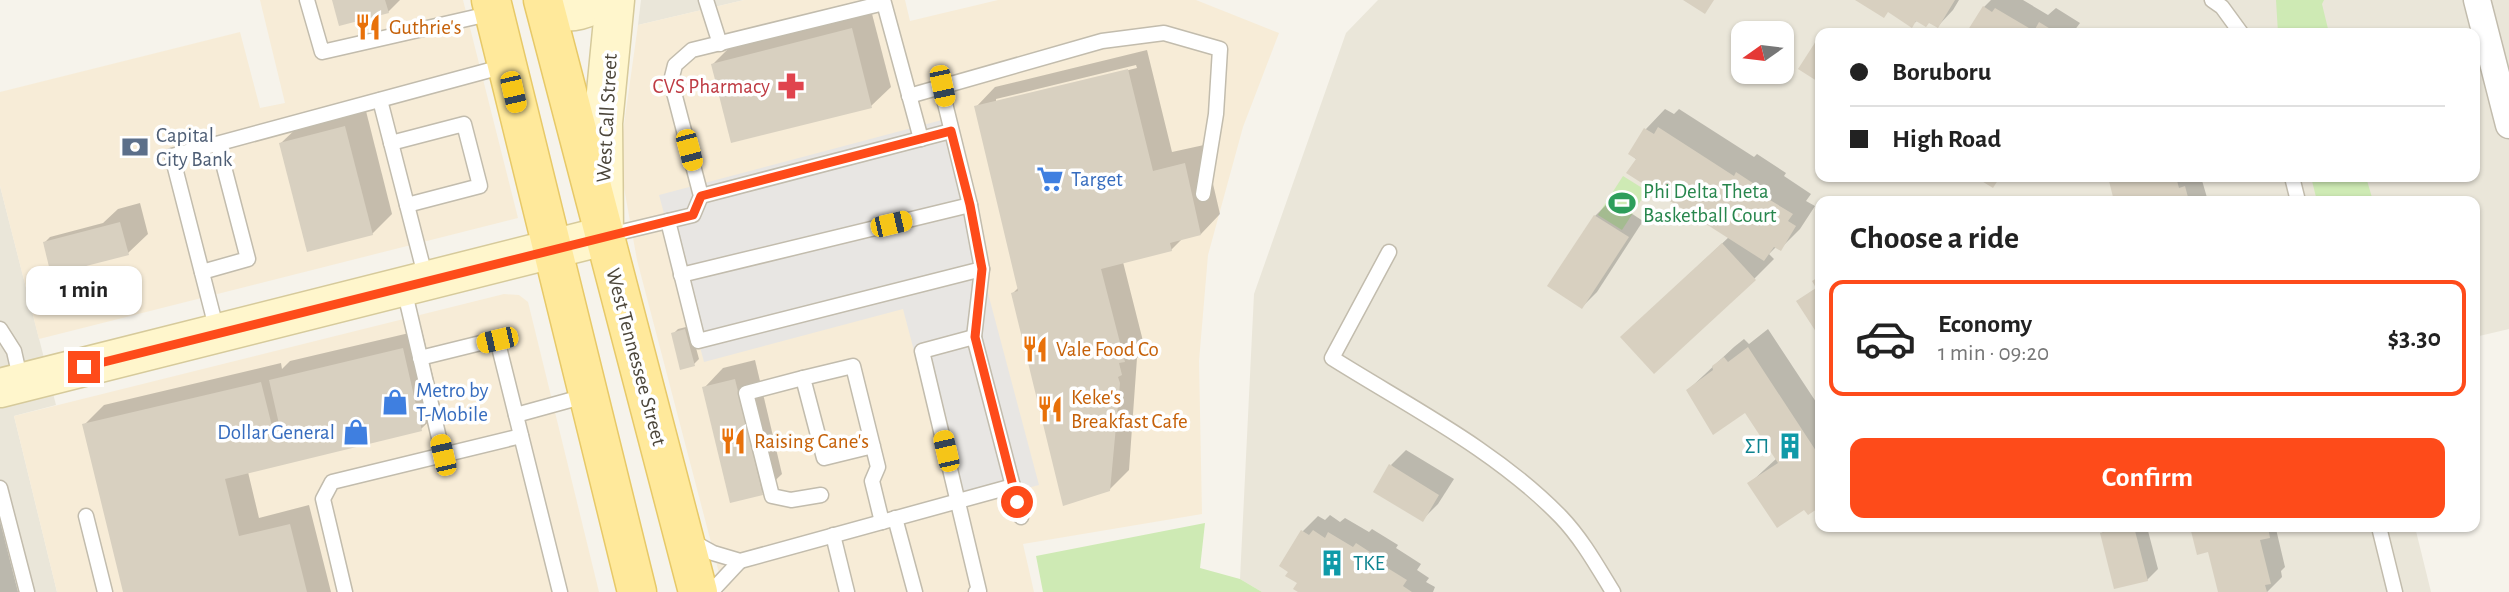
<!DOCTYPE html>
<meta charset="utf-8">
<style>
body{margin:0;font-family:"Alegreya Sans",sans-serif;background:#f6f6f6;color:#222;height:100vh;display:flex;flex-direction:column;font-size:26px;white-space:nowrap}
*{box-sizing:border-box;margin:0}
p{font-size:23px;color:#767676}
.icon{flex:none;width:38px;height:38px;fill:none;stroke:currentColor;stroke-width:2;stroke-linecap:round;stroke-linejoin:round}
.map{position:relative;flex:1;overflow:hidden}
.details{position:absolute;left:1815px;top:196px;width:665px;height:336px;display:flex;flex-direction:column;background:#fff;border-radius:14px;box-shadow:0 2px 5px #0004}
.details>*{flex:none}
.hud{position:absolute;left:1815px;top:28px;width:665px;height:154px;border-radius:14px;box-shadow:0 2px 5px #0004;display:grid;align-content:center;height:154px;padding:0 35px;background:#fff}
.needle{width:46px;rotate:256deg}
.fabs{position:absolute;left:1731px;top:21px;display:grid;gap:14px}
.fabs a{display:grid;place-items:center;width:63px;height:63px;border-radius:14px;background:#fff;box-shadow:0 2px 5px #0004;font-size:35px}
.end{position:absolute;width:32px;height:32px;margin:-16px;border:9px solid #fe4b1a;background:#fff;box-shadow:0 0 0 4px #fff}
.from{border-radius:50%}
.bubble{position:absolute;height:49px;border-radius:14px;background:#fff;box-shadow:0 2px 5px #0004;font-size:23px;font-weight:700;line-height:49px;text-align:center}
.car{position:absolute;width:21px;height:42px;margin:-21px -10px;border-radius:9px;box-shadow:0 0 5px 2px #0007;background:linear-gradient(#f5c518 24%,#345 0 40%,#f5c518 0 76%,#345 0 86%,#f5c518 0)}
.hud b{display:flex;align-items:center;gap:24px;height:66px;font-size:26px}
.hud b+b{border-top:2px solid #e0e0e0}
.hud i{width:18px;height:18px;background:#222}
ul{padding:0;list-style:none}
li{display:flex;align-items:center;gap:21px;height:116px;margin:0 14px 10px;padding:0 21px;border:4px solid transparent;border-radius:14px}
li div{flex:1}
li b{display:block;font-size:26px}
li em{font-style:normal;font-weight:700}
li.active{border-color:#fe4b1a}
li>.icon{width:63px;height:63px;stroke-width:1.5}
h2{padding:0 35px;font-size:32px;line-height:84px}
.cta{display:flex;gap:14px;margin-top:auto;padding:14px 35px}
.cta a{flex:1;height:80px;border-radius:14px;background:#fe4b1a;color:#fff;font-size:28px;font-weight:700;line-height:80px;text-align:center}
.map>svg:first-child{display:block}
.residential{fill:#eae6d9;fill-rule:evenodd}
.commercial{fill:#f7ecd7}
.green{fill:#ceeab4}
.parking{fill:#e8e6e3}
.shadow{fill:#0003;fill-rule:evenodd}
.building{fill:#d8d0c0}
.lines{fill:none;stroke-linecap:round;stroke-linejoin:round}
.lane-casing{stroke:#c2bcad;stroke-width:17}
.street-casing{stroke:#c2bcad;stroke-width:29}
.secondary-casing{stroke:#d6ca9b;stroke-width:41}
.primary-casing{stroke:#e7c968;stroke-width:41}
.lane{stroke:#fff;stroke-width:14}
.street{stroke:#fff;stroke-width:26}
.secondary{stroke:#fff6cc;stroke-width:38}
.primary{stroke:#ffe99b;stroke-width:38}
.route{stroke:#fe4b1a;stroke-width:9}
.labels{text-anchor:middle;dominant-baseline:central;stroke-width:7;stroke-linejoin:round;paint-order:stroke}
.food-label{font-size:21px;fill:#c56008;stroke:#fff;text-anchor:start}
.health-label{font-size:21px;fill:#be3a42;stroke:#fff;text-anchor:end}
.street-label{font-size:21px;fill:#4b4539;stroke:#fff}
.service-label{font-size:21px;fill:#4e5e75;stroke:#fff;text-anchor:start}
.shop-label{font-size:21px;fill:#366cbe;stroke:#fff;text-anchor:start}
.leisure-label{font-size:21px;fill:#27864d;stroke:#fff;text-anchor:start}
.culture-label{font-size:21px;fill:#0d838f;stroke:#fff;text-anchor:end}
</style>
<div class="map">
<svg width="2509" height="592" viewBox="0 0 2509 592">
<rect width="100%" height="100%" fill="#f6f3eb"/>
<!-- residential -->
<g class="residential">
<polygon points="641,0 744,0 638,25"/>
<path d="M1378,0H2509V329L2475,337L2474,201H1820V527H2415L2431,592H1262L1240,579L1254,294L1346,33ZM1743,33H1782V72H1743ZM1820,33H2474V177H1820Z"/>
<polygon points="0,186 56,405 14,416 57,592 0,592"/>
</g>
<!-- commercial -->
<g class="commercial">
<polygon points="260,0 463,0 518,218 39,339 0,186 0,92 240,32 260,108 285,103"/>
<polygon points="744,0 905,0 910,21 998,0 1196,0 1279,33 1243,127 1208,255 1199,361 1202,514 1023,544 1034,592 724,592 637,260 619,160 638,25"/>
<polygon points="504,294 519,295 528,302 599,592 57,592 14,416"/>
</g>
<!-- green -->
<g class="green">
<polygon points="2276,0 2324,0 2322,4 2329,33 2278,33"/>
<polygon points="1623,176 1647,191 1622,230 1598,215"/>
<polygon points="2311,177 2366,177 2373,201 2317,201"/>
<polygon points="1205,523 1200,568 1240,579 1262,592 1043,592 1036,556"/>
</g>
<!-- parking -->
<polygon class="parking" points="942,120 1039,485 955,507 903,309 704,362 659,195"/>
<!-- shadow -->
<g class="shadow">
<polygon points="334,0 400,0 388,12"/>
<polygon points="1858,0 1959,0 1953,10 1938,26 1930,21 1918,20 1912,25 1889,11"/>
<polygon points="1991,0 2023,0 2048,15 2056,8 2080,23 2074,31 2078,33 1969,33 1984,7"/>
<polygon points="871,10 891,87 871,106 713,64 732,45"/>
<path d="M1147,50L1172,152L1204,145L1220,214L1201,234L1183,238L1171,250L1123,262L1143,341L1139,345L1141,354L1137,358L1129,470L1109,490L1013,293L1019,287L976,107L995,87ZM1136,65L1137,68L996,102V99Z"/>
<polygon points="365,107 392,214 372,234 281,143 301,124"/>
<polygon points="1665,109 1674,114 1679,109 1754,157 1757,154 1786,173 1784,176 1811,194 1806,201 1815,206 1800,229 1780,249 1777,246 1769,254 1774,259 1754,279 1622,337 1729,237 1630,154 1646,129"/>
<polygon points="2110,177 2201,177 2208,201 2116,201"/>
<polygon points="2065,196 2066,201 2046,201"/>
<polygon points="1611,200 1643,221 1597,292 1582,307 1550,286 1595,216"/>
<polygon points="140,203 148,234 128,253 45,242 50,237 103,223 118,209"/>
<polygon points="690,326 699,359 694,364 673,334 678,329"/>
<polygon points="1768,329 1820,408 1820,505 1805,507 1750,483 1777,458 1745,411 1688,390 1734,347 1744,339 1749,344"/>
<polygon points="422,330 441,410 421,429 248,472 259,518 309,505 331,592 124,592 84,425 104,405 281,363 282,369 290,361"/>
<polygon points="755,360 782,474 762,493 704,388 723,368"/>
<polygon points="1406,450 1454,479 1438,504 1422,520 1391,465"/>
<polygon points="1330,515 1340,522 1345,518 1369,532 1372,529 1398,545 1396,548 1421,564 1417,570 1429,578 1426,582 1435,587 1433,592 1301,592 1303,531 1318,516 1325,520"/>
<polygon points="0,521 18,592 0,592"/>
<polygon points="2109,527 2147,527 2158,569 2147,580 2102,533"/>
<polygon points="2192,527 2279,527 2276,529 2285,567 2281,571 2282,577 2267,592 2219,592 2209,550 2199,553"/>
</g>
<!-- building -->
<g class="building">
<polygon points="332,0 385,0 389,13 339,26"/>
<polygon points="1683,0 1714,0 1705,14"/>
<polygon points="1855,0 1955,0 1938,28 1929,23 1926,27 1916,21 1912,28 1888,12 1884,18"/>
<polygon points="1983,6 1992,12 1995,8 2034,31 2039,22 2057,33 1966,33"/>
<polygon points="852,28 872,108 731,143 711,64"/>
<polygon points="1816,41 1820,44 1820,83 1798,69"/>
<polygon points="1128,69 1153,171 1185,163 1201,235 1170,243 1172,251 1101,269 1125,362 1119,363 1122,375 1118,377 1120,383 1110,491 1063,506 1011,293 1018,291 974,106"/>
<polygon points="345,126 373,235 307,252 279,143"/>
<polygon points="1658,127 1734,176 1736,172 1768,193 1765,197 1793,214 1788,221 1796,226 1781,251 1774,247 1764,261 1626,173 1636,159 1628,154 1644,128 1654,134"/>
<polygon points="1975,177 2000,177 1993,188"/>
<polygon points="2108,177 2176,177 2179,188 2185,186 2189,201 2114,201"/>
<polygon points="1594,215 1629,237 1582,309 1547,286"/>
<polygon points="120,222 129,255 51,275 43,242"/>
<polygon points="1722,243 1756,280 1654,374 1620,337"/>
<polygon points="1820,276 1820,338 1796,301 1816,288 1812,281"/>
<polygon points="685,329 695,366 680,370 671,333"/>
<polygon points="1748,347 1820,457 1820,507 1808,515 1804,510 1777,528 1747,483 1778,463 1745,413 1713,435 1686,390 1713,370 1712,366 1724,357 1728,362"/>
<polygon points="403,348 422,431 225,479 239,536 290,524 307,592 123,592 82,424 261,382 272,426 279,424 269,380"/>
<polygon points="735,379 763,495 730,503 702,387"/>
<polygon points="1389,464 1439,495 1423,522 1373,492"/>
<polygon points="2124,527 2134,527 2148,581 2114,589 2100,533"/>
<polygon points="2190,527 2268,527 2270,538 2260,540 2271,584 2265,585 2267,592 2218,592 2208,552 2197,555"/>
<polygon points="1301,530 1309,535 1313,530 1325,538 1328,532 1353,547 1356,543 1384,561 1381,564 1407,580 1403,586 1412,592 1298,592 1293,589 1297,583 1285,576 1288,572 1279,566"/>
</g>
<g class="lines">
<!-- lane casing -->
<g class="lane-casing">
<g id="lane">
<polyline points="307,0 322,52 493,13"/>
<polyline points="706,0 720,44"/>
<polyline points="2212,0 2222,7 2241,33"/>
<polyline points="941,87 970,205 982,269 974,337 1021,517"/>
<polyline points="909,96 1102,41 1164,33 1220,49 1216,114 1203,194"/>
<polyline points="380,100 426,279"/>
<polyline points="391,143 464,124 480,186 407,205"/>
<polyline points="2292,177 2298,201"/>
<polyline points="701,196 951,131"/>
<polyline points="668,221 698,341 982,269"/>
<polyline points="605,236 693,215 701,196 671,81 675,65 692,50 884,3 921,139"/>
<path d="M1389,252L1332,358C1410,407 1496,450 1561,517C1582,539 1597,566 1613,592"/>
<polyline points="202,272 248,259 218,144"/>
<polyline points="681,275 970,205"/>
<polyline points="404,289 443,455"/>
<polyline points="0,329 14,351 21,382"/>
<polyline points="217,331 172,156 505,66"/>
<polyline points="974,337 922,351 979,591 976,592"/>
<polyline points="420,358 497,339 560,592"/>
<polyline points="803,378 746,393 772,496 791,500 821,495"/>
<polyline points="516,415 585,396"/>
<polyline points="873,446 824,458 803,378 853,366 878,467 872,481 882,522"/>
<polyline points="0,488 27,592"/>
<polyline points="86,516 105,592"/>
<polyline points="895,518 915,592"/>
<polyline points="2379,527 2395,592"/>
<polyline points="833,535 847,592"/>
<polyline points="693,542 713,553 740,561 1013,486"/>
<polyline points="345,592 323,499 332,482 521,436"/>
<polyline points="711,592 740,561"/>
</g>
</g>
<!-- street casing -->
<g class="street-casing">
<polyline id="street" points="2477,0 2509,125"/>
</g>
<!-- secondary casing -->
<g class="secondary-casing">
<g id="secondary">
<path d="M548,0C551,3 553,7 557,9C570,15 589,9 598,0"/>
<polyline points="0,388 604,236 603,123 615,0"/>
</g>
</g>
<!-- primary casing -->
<g class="primary-casing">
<g id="primary">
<polyline points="491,0 637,592"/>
<polyline points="543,0 698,592"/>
</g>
</g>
<!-- lane -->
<use href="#lane" class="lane"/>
<!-- street -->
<use href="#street" class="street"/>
<!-- secondary -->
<use href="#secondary" class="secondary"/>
<!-- primary -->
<use href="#primary" class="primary"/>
</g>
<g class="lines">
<!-- route -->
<polyline class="route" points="84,367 693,215 701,196 951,131 970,205 982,269 975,337 1017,502"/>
</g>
<!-- icons -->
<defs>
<g id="restaurant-bare" transform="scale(2.1)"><path d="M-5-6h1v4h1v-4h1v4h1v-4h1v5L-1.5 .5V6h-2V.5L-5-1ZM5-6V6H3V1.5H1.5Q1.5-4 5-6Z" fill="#e8710a" stroke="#fff" stroke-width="2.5" paint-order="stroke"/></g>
<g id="pharmacy-bare" transform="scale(2.1)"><path d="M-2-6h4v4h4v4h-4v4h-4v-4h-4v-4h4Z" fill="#e0444e" stroke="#fff" stroke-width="2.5" paint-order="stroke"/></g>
<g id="bank-bare" transform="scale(2.1)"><path d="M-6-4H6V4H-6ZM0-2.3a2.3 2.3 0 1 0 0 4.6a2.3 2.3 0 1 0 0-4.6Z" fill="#5c6f8a" stroke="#fff" stroke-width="2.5" paint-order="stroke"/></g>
<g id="supermarket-bare" transform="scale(2.1)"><path d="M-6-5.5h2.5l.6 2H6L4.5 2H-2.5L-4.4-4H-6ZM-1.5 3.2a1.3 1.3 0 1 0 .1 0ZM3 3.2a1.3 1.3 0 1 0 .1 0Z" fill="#3f7fe0" stroke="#fff" stroke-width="2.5" paint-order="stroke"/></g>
<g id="stadium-bare" transform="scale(2.1)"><path d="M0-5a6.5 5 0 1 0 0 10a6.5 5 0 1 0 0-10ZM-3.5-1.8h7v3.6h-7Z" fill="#2e9e5b" stroke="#fff" stroke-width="2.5" paint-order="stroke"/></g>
<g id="shop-bare" transform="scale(2.1)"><path d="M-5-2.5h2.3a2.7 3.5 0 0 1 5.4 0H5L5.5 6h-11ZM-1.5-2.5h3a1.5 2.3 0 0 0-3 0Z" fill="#3f7fe0" stroke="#fff" stroke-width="2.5" paint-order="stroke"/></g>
<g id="building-bare" transform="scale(2.1)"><path d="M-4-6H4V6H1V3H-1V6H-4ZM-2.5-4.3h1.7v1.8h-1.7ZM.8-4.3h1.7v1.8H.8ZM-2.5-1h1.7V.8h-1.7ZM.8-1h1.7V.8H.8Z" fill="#0f9aa8" stroke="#fff" stroke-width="2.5" paint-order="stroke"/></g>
</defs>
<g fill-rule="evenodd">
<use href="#restaurant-bare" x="368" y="27"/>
<use href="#pharmacy-bare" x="791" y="86"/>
<use href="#bank-bare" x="135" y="147"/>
<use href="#supermarket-bare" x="1050" y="179"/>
<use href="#stadium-bare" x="1622" y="203"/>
<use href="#restaurant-bare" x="1035" y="349"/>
<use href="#shop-bare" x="395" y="402"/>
<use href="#restaurant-bare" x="1050" y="409"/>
<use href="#shop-bare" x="356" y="432"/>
<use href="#restaurant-bare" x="733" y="441"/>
<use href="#building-bare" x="1790" y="446"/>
<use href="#building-bare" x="1332" y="563"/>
</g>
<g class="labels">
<!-- food labels -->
<g class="food-label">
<text x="389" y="27">Guthrie's</text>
<text x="1056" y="349">Vale Food Co</text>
<text x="1071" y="397">Keke's<tspan x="1071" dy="24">Breakfast Cafe</tspan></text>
<text x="754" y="441">Raising Cane's</text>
</g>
<!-- health labels -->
<g class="health-label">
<text x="770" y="86">CVS Pharmacy</text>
</g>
<!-- street labels -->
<g class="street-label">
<text transform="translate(607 118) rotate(-87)">West Call Street</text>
<text transform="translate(636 357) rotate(75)">West Tennessee Street</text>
</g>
<!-- service labels -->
<g class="service-label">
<text x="156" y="135">Capital<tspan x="156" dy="24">City Bank</tspan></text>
</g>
<!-- shop labels -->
<g class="shop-label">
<text x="1071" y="179">Target</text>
<text x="416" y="390">Metro by<tspan x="416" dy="24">T-Mobile</tspan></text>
<text x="335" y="432" text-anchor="end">Dollar General</text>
</g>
<!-- leisure labels -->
<g class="leisure-label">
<text x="1643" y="191">Phi Delta Theta<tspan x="1643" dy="24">Basketball Court</tspan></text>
</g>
<!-- culture labels -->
<g class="culture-label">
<text x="1769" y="446">ΣΠ</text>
<text x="1353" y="563" text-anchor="start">TKE</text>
</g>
</g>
</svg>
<div class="fabs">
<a><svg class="needle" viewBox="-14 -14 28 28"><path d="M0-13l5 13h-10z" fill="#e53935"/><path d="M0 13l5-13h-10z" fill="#767676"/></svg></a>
</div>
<i class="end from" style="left:1017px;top:502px"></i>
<i class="end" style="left:84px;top:367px"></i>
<div class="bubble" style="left:26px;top:266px;width:116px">1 min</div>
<i class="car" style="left:942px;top:86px;rotate:168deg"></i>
<i class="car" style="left:513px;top:92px;rotate:167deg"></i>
<i class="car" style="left:689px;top:150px;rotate:165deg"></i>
<i class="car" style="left:891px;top:224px;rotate:77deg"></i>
<i class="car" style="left:497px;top:340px;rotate:257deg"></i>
<i class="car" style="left:946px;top:451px;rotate:347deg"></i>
<i class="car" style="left:443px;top:455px;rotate:347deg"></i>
<div class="hud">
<b><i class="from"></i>Boruboru</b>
<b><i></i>High Road</b>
</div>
<section class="details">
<h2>Choose a ride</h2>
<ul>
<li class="active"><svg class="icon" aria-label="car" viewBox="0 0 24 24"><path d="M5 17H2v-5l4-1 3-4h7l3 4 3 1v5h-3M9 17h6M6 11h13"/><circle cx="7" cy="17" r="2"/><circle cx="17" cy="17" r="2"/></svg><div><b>Economy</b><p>1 min · 09:20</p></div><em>$3.30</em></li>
</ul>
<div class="cta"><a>Confirm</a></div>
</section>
</div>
